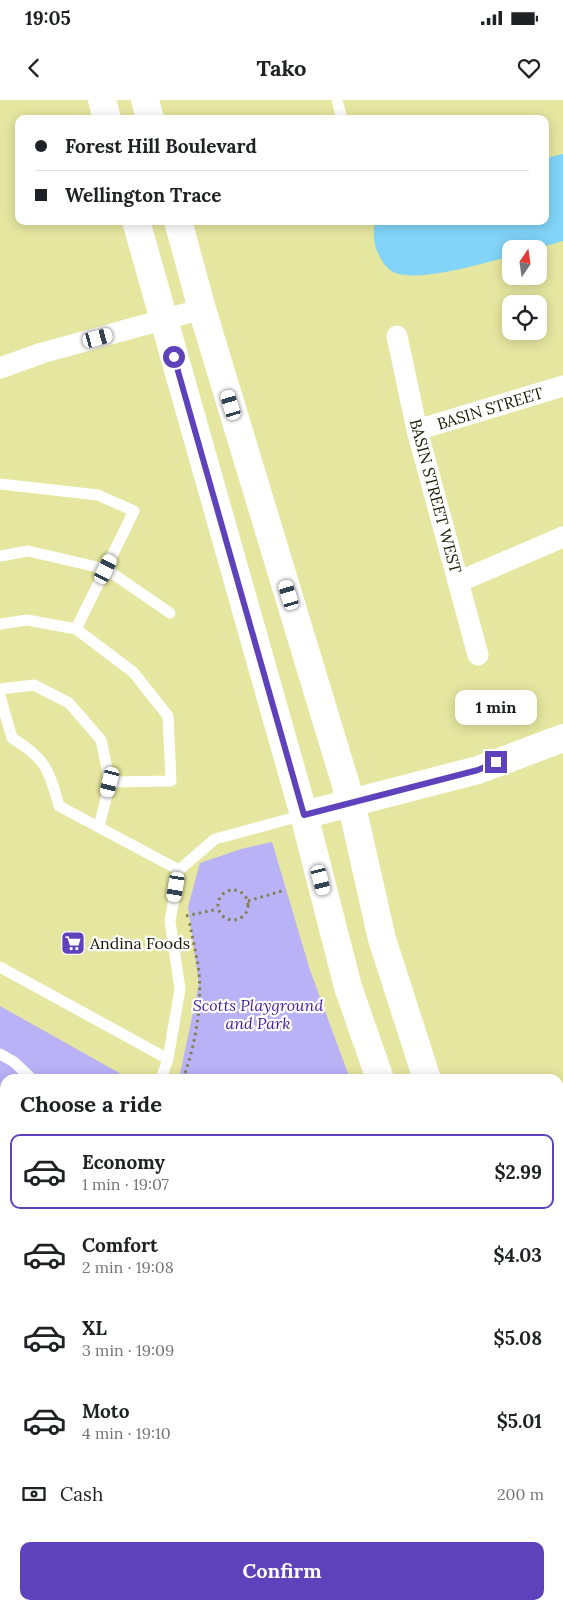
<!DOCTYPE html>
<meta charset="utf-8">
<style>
body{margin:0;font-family:Lora,serif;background:#f6f6f6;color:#202124;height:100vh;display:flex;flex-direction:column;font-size:19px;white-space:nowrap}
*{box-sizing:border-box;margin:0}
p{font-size:16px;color:#757577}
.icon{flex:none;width:28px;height:28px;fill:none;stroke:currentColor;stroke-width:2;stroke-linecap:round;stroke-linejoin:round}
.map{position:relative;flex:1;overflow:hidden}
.side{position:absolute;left:0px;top:974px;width:564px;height:536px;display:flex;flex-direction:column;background:#fff;border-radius:15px 15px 0 0;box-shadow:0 2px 12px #0003}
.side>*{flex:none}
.guide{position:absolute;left:15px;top:15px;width:534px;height:110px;border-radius:10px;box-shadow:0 2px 12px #0003;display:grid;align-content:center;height:110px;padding:0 20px;background:#fff}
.needle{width:32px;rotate:13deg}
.fabs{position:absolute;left:502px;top:140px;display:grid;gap:10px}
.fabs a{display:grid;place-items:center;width:45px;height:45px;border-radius:10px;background:#fff;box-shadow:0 2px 12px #0003;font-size:25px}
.end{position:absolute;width:22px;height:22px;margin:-11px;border:6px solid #5e42bb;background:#fff;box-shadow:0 0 0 2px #fff}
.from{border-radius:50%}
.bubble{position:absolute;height:35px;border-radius:10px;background:#fff;box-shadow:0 2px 12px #0003;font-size:16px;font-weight:700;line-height:35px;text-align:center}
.car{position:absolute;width:15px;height:30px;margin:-15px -8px;border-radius:6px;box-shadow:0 0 4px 1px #0007;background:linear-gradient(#fff 24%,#345 0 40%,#fff 0 76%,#345 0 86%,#fff 0)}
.guide b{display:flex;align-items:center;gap:18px;height:48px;font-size:19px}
.guide b+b{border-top:1px solid #e0e0e0}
.guide i{width:12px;height:12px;background:#202124}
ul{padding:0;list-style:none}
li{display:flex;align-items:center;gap:15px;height:75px;margin:0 10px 8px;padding:0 10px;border:2px solid transparent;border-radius:10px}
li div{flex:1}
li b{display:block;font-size:19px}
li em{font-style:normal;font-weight:700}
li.current{border-color:#5e42bb}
li>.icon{width:45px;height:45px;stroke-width:1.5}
h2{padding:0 20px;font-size:22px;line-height:60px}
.pay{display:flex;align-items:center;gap:12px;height:55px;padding:0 20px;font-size:19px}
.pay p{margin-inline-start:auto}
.cta{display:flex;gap:10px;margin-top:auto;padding:10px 20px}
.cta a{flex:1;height:58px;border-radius:10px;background:#5e42bb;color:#fff;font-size:20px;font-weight:700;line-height:58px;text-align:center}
.status{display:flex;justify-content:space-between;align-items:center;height:35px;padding:0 25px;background:#fff;direction:ltr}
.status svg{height:14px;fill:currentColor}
header{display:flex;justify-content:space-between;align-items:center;height:65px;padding:0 20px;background:#fff;font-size:22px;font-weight:700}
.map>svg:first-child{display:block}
.green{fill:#b9b2f7}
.water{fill:#82d4f8}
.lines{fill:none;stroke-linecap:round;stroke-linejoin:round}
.path{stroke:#808050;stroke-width:3;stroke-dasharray:2.5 4;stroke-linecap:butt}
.service{stroke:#fff;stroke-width:11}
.minor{stroke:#fff;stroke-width:21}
.tertiary{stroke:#fff;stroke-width:28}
.secondary{stroke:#fff;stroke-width:28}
.route{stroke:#5e42bb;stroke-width:6}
.labels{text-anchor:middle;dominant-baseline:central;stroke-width:4.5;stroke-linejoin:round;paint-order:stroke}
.street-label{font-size:16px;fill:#191900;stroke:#fff}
.poi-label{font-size:16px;fill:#191900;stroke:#fff;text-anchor:start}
.park-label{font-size:16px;font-style:italic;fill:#441a9c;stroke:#fff}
</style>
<div class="status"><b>19:05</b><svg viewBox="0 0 49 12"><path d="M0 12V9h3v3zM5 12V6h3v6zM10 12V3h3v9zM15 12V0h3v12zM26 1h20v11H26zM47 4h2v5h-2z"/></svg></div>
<header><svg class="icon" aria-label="back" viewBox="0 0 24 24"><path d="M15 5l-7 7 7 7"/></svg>Tako<svg class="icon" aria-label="heart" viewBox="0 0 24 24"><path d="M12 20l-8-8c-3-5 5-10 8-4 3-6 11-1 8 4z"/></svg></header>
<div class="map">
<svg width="563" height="1509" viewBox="0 0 563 1509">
<rect width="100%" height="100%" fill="#e5e69f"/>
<!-- green -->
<g class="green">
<polygon points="272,742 310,870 350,979 179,979 199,884 188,807 200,763 241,749"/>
<polygon points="0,906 130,979 5,979 5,1505 336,1505 332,1509 0,1509"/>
</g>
<!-- water -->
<path class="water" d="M563,54V141L535,149H511V156C487,162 411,186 390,170C386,167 381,160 379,155C373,144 373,133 375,121H545V58Z"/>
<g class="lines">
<!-- path -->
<g class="path">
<circle cx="233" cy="805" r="15"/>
<polyline points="248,801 285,790"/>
<polyline points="186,816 218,809"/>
<path d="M183,979C195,946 202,908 199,873C197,855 192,837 189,820"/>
</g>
<!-- service -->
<g class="service">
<polyline points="337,0 342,19"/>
<polyline points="0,384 98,395 134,411 76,529"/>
<polyline points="0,456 28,451 106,469 170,513"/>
<polyline points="0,524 27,520 76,529 133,572 168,616 171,681 110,682"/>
<polyline points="0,589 34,585 69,603 101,640 110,682 99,727"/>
<path d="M0,596L12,638C45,658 49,669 59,706L179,770"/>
<polyline points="0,867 168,959"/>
<polyline points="0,954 14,962 32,979"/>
<polyline points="161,979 168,959 180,889 170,821 179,770 215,739 304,715"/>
<polyline points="0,995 5,995"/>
<polyline points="0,1071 5,1070"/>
<polyline points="0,1258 5,1256"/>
<polyline points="559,1499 563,1506"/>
<polyline points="393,1505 396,1509"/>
<polyline points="452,1509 458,1505"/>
</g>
<!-- minor -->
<g class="minor">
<polyline points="397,236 417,330 478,555"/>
<polyline points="0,268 42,253 202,209"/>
<polyline points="417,330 563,286"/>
<polyline points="458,482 563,437"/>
<polyline points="334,1509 339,1505"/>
</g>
<!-- tertiary -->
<polyline class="tertiary" points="304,715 478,670 563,638"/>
<!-- secondary -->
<g class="secondary">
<polyline points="102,0 107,19"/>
<polyline points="145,0 150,19"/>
<polyline points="136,121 304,715 348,887 380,979"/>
<polyline points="178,121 202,209 351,702 382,839 427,979"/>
<polyline points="559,1253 563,1261"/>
<polyline points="559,1356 563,1363"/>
</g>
</g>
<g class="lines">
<!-- route -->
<polyline class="route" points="174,257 304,715 478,670 496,662"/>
</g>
<!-- icons -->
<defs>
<g id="supermarket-square" transform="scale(1.25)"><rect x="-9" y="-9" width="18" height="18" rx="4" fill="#5e42bb" stroke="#fff"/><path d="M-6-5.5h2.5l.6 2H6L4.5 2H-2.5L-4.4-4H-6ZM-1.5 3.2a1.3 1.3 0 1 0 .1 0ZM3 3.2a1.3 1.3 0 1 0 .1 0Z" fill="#fff"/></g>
</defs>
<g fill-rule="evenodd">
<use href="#supermarket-square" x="73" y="843"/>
</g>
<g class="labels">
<!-- street labels -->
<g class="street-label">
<text transform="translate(490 308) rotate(-17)">BASIN STREET</text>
<text transform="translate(436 396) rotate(75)">BASIN STREET WEST</text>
</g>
<!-- poi labels -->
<g class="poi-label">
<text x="90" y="843">Andina Foods</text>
</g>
<!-- park labels -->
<g class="park-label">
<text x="258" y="905">Scotts Playground<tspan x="258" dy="18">and Park</tspan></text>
</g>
</g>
</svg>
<div class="fabs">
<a><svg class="needle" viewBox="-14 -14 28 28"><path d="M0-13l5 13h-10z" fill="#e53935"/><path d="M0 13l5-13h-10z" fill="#757577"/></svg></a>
<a><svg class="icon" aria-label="locate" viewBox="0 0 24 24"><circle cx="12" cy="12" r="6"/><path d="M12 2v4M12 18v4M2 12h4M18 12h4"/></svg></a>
</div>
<i class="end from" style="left:174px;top:257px"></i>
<i class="end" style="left:496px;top:662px"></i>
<div class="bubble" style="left:455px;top:590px;width:82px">1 min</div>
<i class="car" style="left:98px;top:238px;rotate:75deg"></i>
<i class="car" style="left:231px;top:305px;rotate:343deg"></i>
<i class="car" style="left:106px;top:469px;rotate:26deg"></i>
<i class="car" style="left:289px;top:495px;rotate:343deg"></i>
<i class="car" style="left:110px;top:682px;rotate:194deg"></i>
<i class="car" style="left:321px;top:780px;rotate:166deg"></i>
<i class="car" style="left:176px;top:787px;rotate:190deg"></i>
<div class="guide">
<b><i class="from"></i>Forest Hill Boulevard</b>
<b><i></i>Wellington Trace</b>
</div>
<section class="side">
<h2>Choose a ride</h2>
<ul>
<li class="current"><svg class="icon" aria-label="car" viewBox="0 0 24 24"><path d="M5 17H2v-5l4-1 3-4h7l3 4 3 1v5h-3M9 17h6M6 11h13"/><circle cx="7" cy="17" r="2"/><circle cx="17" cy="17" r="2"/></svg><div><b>Economy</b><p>1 min · 19:07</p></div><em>$2.99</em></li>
<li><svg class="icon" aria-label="car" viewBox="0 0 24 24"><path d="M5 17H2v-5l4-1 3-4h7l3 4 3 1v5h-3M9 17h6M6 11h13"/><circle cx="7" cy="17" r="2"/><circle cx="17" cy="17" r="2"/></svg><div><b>Comfort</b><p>2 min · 19:08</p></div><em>$4.03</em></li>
<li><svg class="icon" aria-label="car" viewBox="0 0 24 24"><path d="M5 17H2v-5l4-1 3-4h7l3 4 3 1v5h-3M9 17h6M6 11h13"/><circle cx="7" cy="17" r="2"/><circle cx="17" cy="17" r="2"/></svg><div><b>XL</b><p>3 min · 19:09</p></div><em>$5.08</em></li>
<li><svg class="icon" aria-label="car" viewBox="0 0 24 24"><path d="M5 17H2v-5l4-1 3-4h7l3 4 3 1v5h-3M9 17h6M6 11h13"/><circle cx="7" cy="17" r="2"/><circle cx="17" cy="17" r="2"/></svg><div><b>Moto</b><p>4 min · 19:10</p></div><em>$5.01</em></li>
</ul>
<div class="pay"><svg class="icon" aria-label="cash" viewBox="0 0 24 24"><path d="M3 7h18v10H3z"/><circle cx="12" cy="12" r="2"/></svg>Cash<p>200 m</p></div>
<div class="cta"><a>Confirm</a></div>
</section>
</div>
